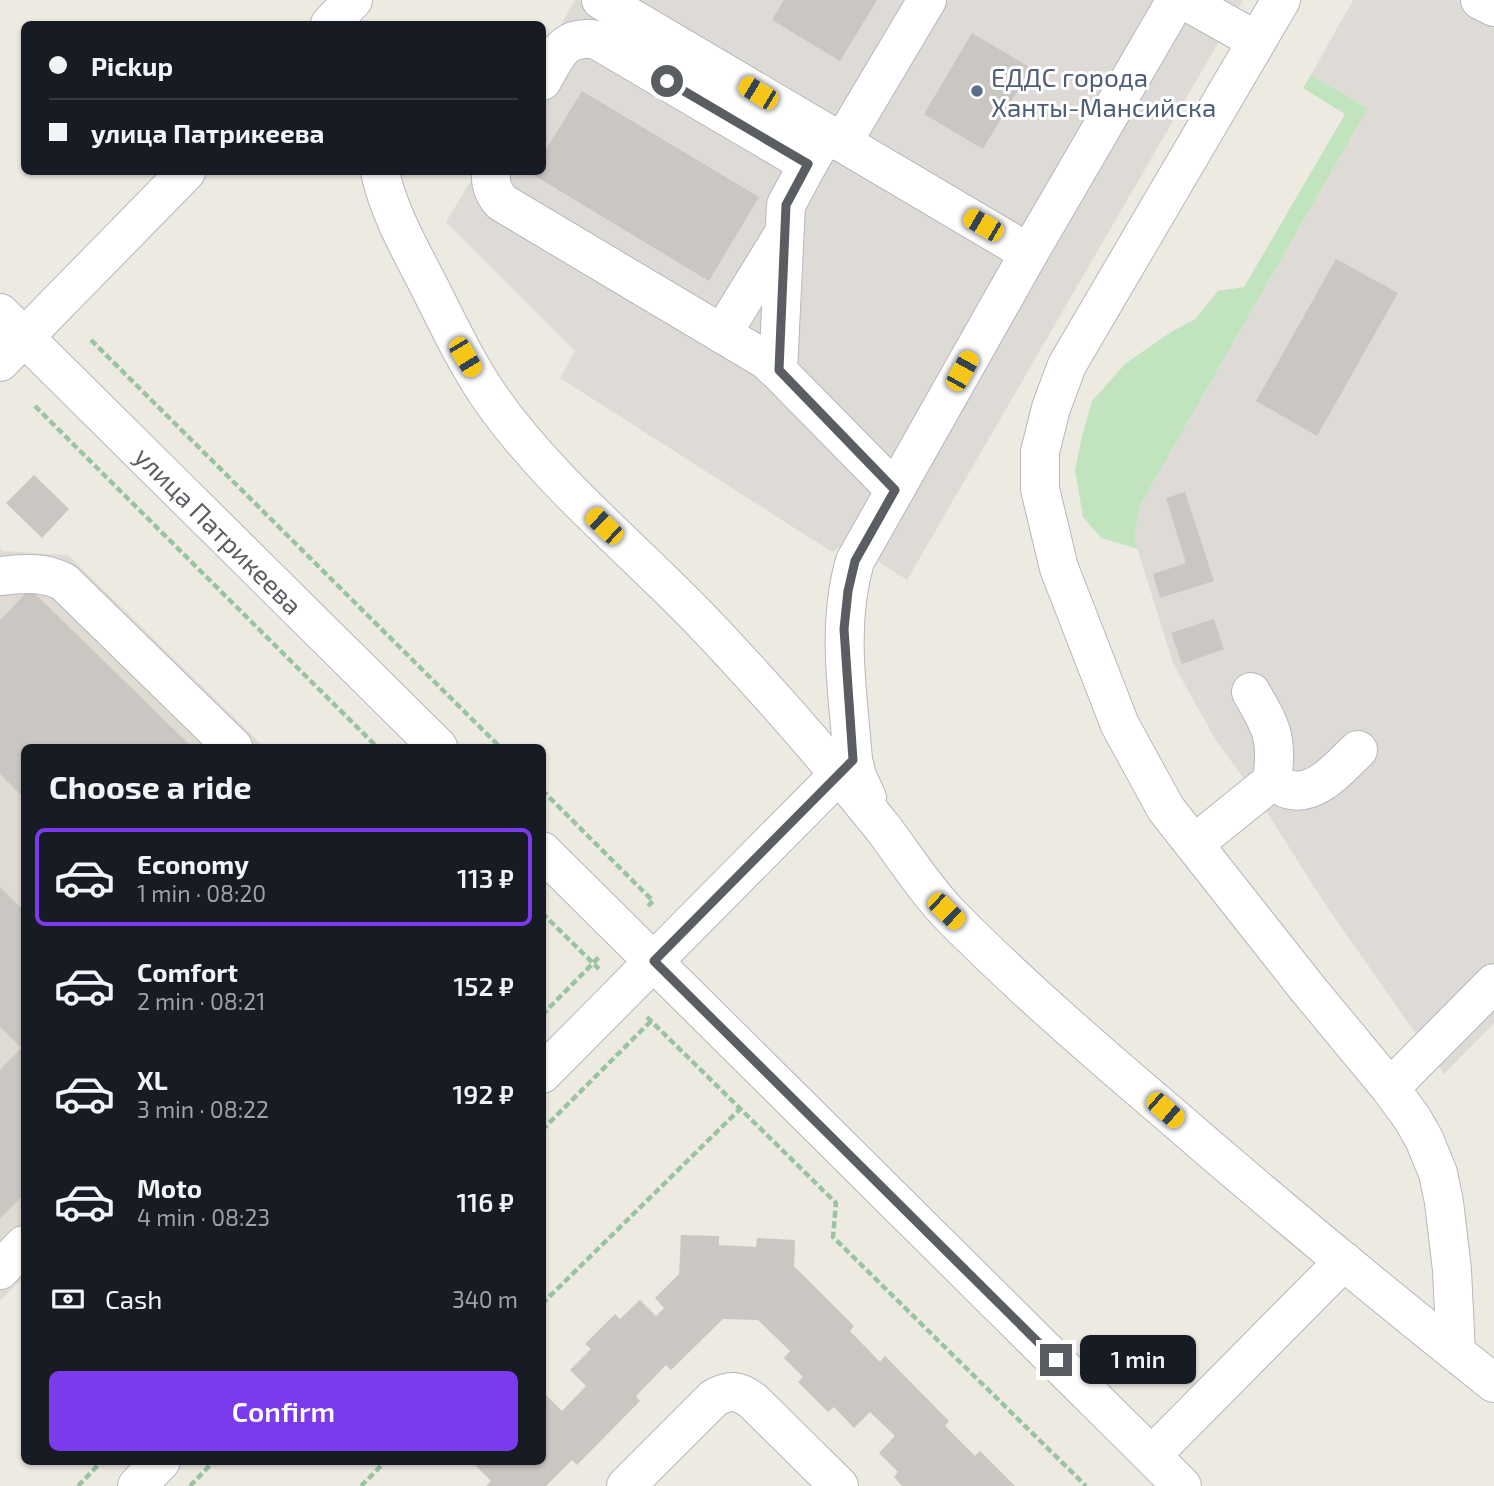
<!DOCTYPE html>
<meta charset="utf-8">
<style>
body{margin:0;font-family:"Exo 2",sans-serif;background:#20242c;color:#f1f3f6;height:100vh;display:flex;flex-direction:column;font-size:26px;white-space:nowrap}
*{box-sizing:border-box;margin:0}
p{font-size:23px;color:#9ea1a6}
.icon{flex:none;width:38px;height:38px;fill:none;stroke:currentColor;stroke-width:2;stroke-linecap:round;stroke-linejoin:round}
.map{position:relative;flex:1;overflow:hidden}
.drawer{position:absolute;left:21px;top:744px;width:525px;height:721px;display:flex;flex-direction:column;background:#171b24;border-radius:10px;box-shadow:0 2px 5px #0004}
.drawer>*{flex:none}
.top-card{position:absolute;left:21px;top:21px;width:525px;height:154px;border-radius:10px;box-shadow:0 2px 5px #0004;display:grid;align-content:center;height:154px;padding:0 28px;background:#171b24}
.end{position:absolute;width:32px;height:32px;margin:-16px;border:9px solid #5a5e62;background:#fff;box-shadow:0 0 0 4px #fff}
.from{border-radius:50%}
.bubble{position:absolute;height:49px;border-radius:10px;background:#171b24;box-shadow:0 2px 5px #0004;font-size:23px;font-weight:600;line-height:49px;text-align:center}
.car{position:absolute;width:21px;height:42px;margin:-21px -10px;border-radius:9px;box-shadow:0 0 5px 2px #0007;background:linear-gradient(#f5c518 24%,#345 0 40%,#f5c518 0 76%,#345 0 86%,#f5c518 0)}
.top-card b{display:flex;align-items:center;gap:24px;height:66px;font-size:26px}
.top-card b+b{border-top:2px solid #363941}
.top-card i{width:18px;height:18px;background:#f1f3f6}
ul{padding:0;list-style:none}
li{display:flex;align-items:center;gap:21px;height:98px;margin:0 14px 10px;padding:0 14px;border:4px solid transparent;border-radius:10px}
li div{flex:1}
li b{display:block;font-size:26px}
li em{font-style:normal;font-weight:600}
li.on{border-color:#7c3aed}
li>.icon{width:63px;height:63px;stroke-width:1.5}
h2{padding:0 28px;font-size:32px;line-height:84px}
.pay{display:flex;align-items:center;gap:18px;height:77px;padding:0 28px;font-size:26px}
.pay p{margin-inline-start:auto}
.primary-button{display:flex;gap:14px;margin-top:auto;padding:14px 28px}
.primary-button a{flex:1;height:80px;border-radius:10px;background:#7c3aed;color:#fff;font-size:28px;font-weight:600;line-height:80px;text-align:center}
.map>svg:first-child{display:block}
.industrial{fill:#dedbd6}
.education{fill:#dfdbd3}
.green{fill:#c1e4bf}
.building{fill:#cac6c1}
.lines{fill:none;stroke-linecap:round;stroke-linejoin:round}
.minor-casing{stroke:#b4b8bc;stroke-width:40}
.path{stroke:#98c4a2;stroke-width:4.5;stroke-dasharray:7 3.5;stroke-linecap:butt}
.minor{stroke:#fff;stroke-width:38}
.route{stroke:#5a5e62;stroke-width:9}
.service-dot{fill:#5c6f8a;stroke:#fff;stroke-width:2.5}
.labels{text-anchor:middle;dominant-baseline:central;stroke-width:6;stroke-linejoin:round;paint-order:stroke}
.service-label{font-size:26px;fill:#4e5e75;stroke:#fff;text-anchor:start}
.street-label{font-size:26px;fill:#5a5e62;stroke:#fff}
</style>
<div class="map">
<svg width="1494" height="1486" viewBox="0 0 1494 1486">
<rect width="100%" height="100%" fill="#edeae2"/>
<!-- industrial -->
<g class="industrial">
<polygon points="575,0 1243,0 907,580 848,542 832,552 560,378 575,351 446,222 476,172 542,172 543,56"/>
<polygon points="1353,0 1494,0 1494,1023 1444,1074 1325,904 1256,795 1215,739 1173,663 1134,538 1140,505 1368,108 1311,75"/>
</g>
<!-- education -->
<polygon class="education" points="0,548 3,551 68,555 264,747 24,747 24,1277 0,1301"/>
<!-- green -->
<polygon class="green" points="1311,75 1368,108 1140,505 1134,538 1138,549 1101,538 1083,517 1075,470 1082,436 1092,401 1126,363 1171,332 1195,319 1218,291 1244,287 1345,114 1303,88"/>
<!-- building -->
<g class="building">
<polygon points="784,0 877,0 840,61 772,20"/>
<polygon points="972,33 1031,68 983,149 924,114"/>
<polygon points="582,91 759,197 709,281 532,174 533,172 542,172 542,156"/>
<polygon points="1336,259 1398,293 1317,436 1256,401"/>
<polygon points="34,475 69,509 42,538 6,503"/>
<polygon points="1185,492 1214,581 1160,598 1153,574 1186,563 1166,498"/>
<polygon points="30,589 192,747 24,747 24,798 0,774 0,620"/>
<polygon points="1214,619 1224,649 1182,664 1171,633"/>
<polygon points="0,887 24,911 24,1194 0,1219 0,1070 21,1048 0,1027"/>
<polygon points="681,1235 719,1236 719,1245 756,1247 757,1238 795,1240 794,1266 854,1326 850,1331 880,1362 885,1356 949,1421 945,1426 975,1456 980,1451 1015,1486 902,1486 894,1477 898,1472 879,1453 895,1436 870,1412 854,1428 834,1407 828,1412 798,1382 803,1377 784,1358 790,1351 758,1320 723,1319 671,1370 666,1365 636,1396 640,1401 577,1465 572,1460 546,1486 486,1486 491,1481 475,1465 479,1461 542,1461 542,1397 545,1394 562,1411 586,1386 570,1370 591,1349 585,1344 615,1314 620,1319 640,1300 656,1316 664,1308 655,1298 679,1274"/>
</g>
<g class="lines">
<!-- minor casing -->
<g class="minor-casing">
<g id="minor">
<polyline points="601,0 1029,253"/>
<polyline points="1184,0 1257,41"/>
<polyline points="1281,0 1067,365 1051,408 1040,452 1040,489 1059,568 1120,725 1166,809 1308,989 1390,1088 1412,1118 1424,1139 1438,1173 1444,1202 1452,1270 1456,1353"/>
<polyline points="1480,0 1494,7"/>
<polyline points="330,24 353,0"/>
<path d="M542,81C557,55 563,34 597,40L808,164L826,133"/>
<polyline points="842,143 927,0"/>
<path d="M380,172C389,213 410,249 429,286C448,324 466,362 489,396C553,488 644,557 719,639C776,700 831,763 883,828C905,857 924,888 949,914C1018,984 1092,1048 1166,1111C1273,1204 1383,1295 1494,1383"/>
<path d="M491,172C490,184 493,192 501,202L766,360L778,371L895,490"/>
<polyline points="0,313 438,747"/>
<polyline points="722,334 784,233"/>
<polyline points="0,362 186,172"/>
<polyline points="778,371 786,205 808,164"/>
<path d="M0,576C23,574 43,571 64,582L233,747"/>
<path d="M1251,692C1272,728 1278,739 1272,781"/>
<path d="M867,798L857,776L853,760C848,694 836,626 855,561L1029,253L1176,0"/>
<path d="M1194,844L1272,781C1277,784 1282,787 1287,789C1316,798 1339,767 1358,750"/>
<polyline points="542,851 1182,1486"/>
<polyline points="542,1074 853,760"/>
<polyline points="1390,1088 1494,983"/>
<polyline points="0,1270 24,1245"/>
<polyline points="1152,1455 1344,1261"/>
<polyline points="137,1486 161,1461"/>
<path d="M626,1486L714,1398C730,1389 738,1390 753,1401L839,1486"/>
</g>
</g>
<!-- path -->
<g class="path">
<polyline points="91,340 500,747"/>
<polyline points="35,406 377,747"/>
<polyline points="542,790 653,901 648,906"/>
<polyline points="542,913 599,969"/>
<polyline points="542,1015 601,955"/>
<polyline points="647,1017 836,1203 833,1237 1086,1486"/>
<polyline points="542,1130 651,1021"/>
<polyline points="542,1304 740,1109"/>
<polyline points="78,1486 102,1461"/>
<polyline points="190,1486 214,1461"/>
<polyline points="361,1486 386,1461"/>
</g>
<!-- minor -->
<use href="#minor" class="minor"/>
</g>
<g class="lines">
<!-- route -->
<polyline class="route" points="667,81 808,164 786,205 779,370 895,490 855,561 848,591 844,629 853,760 654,961 1056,1360"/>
</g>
<!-- markers -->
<circle class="service-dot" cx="977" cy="91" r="7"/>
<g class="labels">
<!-- service labels -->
<g class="service-label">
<text x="991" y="76">ЕДДС города<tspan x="991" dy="30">Ханты-Мансийска</tspan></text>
</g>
<!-- street labels -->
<g class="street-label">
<text transform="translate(219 530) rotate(45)">улица Патрикеева</text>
</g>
</g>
</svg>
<i class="end from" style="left:667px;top:81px"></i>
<i class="end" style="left:1056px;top:1360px"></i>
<div class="bubble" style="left:1080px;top:1335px;width:116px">1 min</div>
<i class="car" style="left:758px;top:93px;rotate:301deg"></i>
<i class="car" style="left:983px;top:225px;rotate:300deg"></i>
<i class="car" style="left:465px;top:357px;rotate:149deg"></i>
<i class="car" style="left:962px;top:371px;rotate:29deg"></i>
<i class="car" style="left:604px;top:526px;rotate:314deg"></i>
<i class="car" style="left:946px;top:911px;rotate:134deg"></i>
<i class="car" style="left:1165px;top:1110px;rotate:131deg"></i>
<div class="top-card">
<b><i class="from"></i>Pickup</b>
<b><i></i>улица Патрикеева</b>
</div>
<section class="drawer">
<h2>Choose a ride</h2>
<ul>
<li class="on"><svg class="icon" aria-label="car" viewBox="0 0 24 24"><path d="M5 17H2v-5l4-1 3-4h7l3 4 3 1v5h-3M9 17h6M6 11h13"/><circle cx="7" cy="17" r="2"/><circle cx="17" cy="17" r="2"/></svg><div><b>Economy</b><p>1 min · 08:20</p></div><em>113 ₽</em></li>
<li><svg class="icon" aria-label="car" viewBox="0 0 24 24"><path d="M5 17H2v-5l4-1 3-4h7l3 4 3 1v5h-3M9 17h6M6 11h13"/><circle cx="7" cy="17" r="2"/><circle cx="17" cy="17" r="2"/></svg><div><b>Comfort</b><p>2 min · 08:21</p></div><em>152 ₽</em></li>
<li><svg class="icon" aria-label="car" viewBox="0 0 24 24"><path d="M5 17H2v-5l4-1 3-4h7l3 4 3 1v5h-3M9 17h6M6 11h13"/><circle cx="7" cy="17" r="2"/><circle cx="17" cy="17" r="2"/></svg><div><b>XL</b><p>3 min · 08:22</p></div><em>192 ₽</em></li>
<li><svg class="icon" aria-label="car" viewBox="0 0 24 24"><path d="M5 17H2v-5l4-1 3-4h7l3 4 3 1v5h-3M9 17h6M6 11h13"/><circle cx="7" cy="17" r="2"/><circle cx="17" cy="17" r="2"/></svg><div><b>Moto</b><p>4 min · 08:23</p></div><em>116 ₽</em></li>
</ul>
<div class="pay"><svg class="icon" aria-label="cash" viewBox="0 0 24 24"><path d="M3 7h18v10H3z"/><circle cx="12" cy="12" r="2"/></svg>Cash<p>340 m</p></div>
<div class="primary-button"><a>Confirm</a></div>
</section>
</div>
